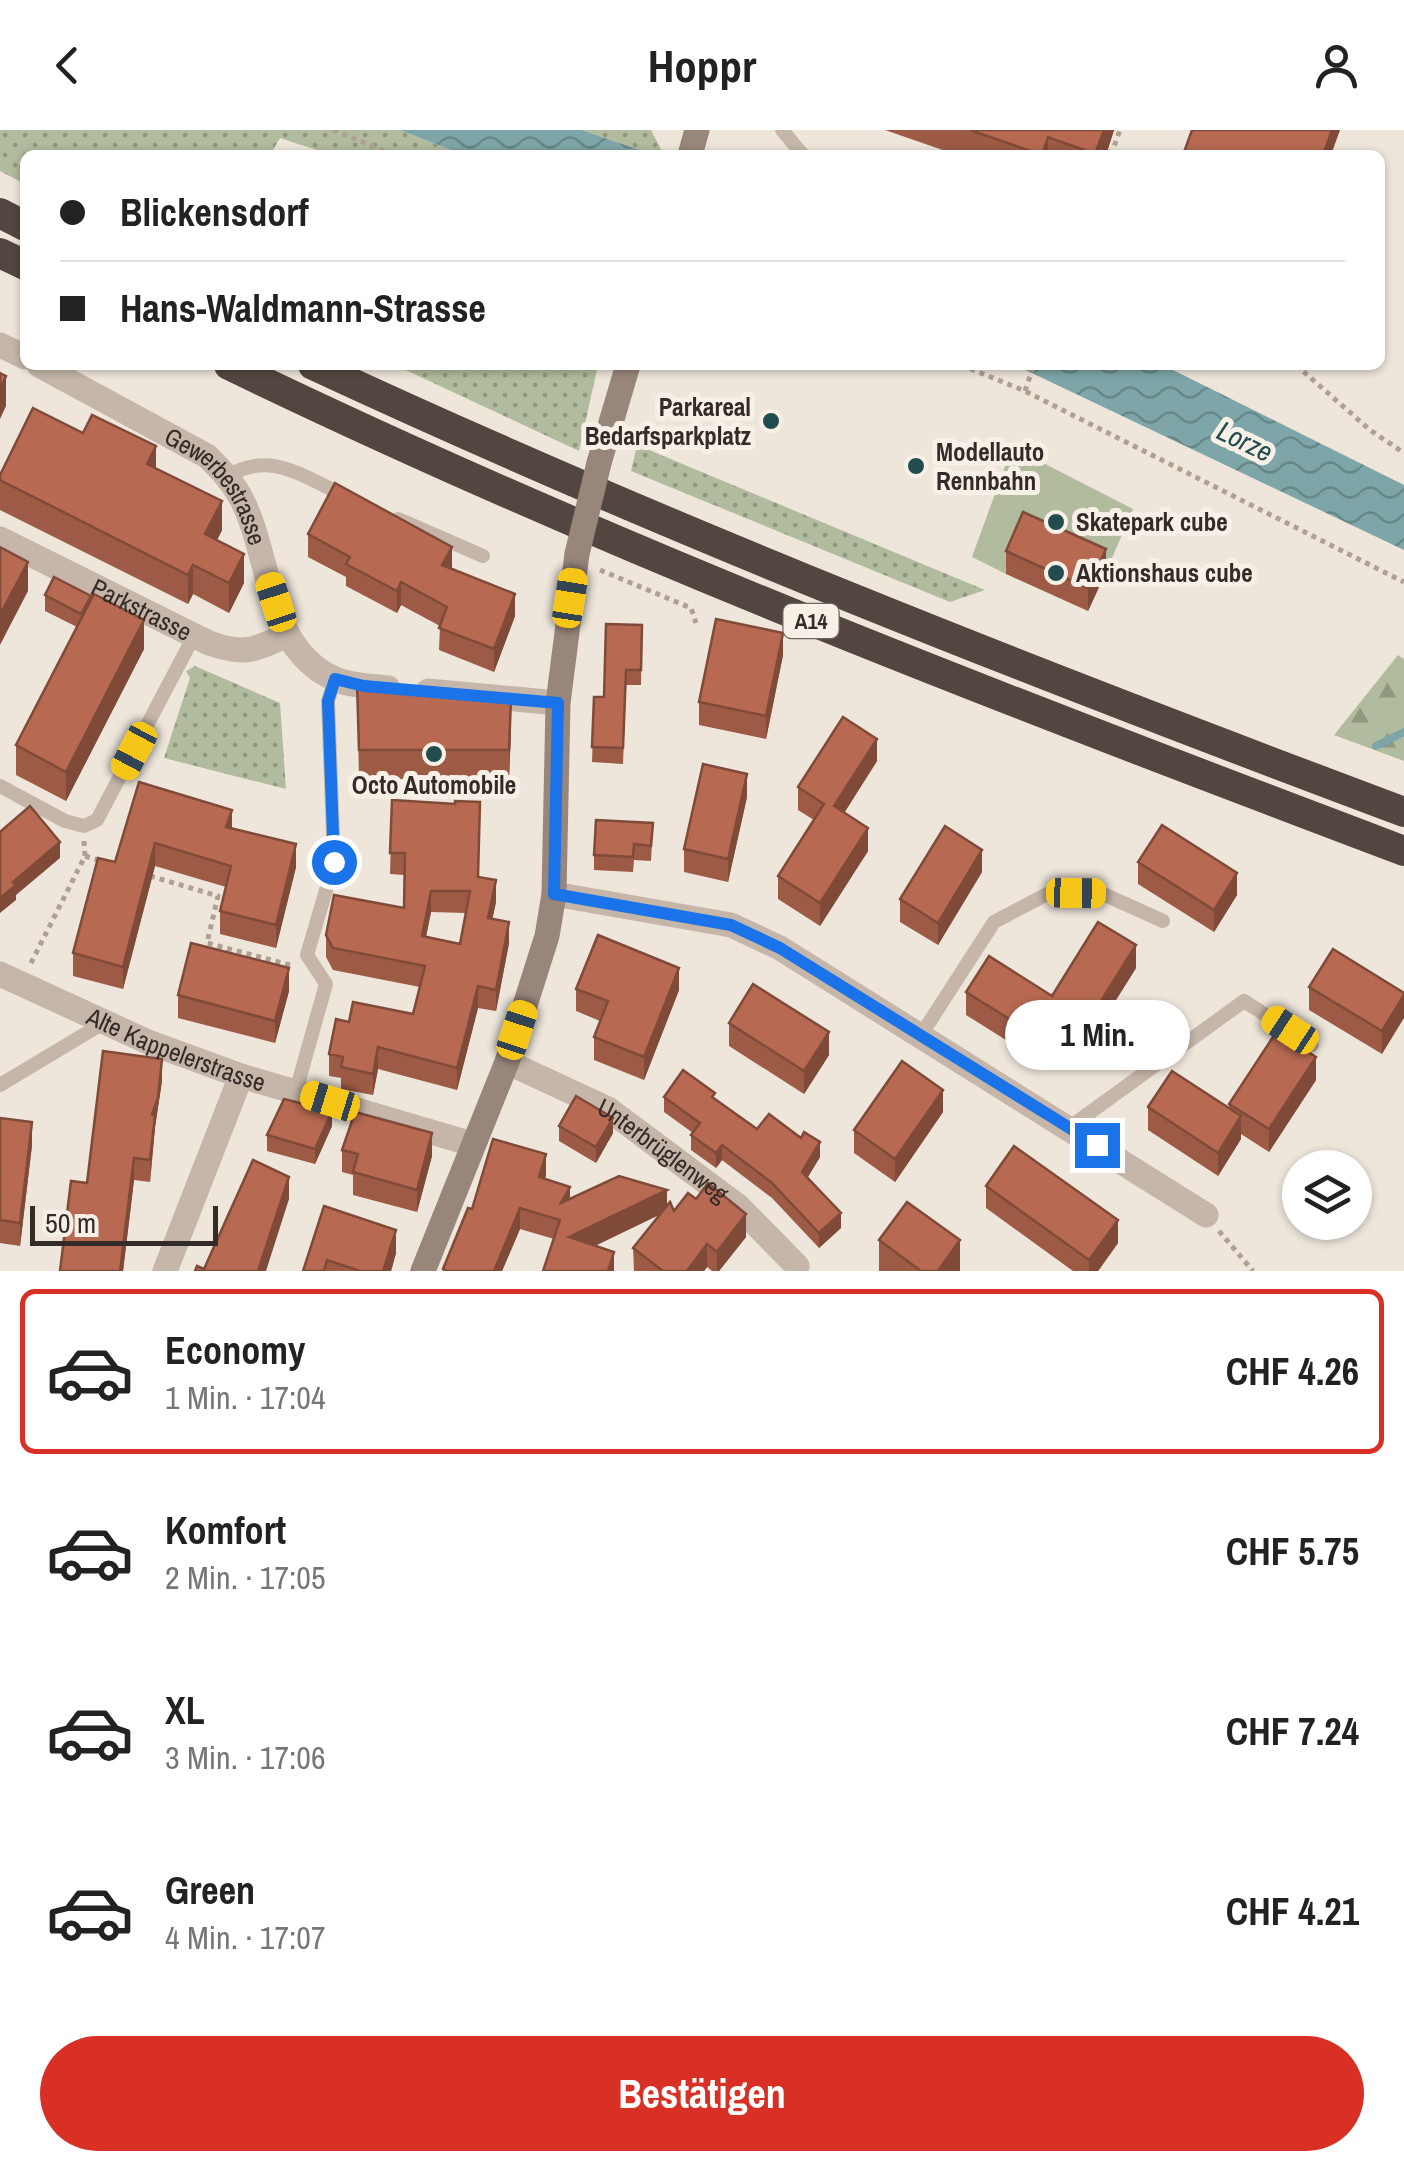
<!DOCTYPE html>
<html lang="de">
<meta charset="utf-8">
<style>
body{margin:0;font-family:"Archivo Narrow",sans-serif;background:#f2f2f2;color:#222;height:100vh;display:flex;flex-direction:column;font-size:38px;white-space:nowrap}
*{box-sizing:border-box;margin:0}
p{font-size:32px;color:#767676}
.icon{flex:none;width:55px;height:55px;fill:none;stroke:currentColor;stroke-width:2;stroke-linecap:round;stroke-linejoin:round}
.map{position:relative;height:1141px;overflow:hidden}
.sheet{display:flex;flex-direction:column;background:#fff;flex:1}
.sheet>*{flex:none}
.banner{position:absolute;left:20px;top:20px;width:1365px;height:220px;border-radius:15px;box-shadow:0 2px 8px #0004;display:grid;align-content:center;height:220px;padding:0 40px;background:#fff}
.fabs{position:absolute;left:1282px;top:1020px;display:grid;gap:20px}
.fabs a{display:grid;place-items:center;width:90px;height:90px;border-radius:50%;background:#fff;box-shadow:0 2px 8px #0004;font-size:50px}
.scale{position:absolute;left:30px;bottom:25px;width:188px;box-sizing:border-box;padding-left:10px;border:5px solid #332b28;border-top:0;font-size:28px;line-height:35px;white-space:nowrap;color:#332b28;-webkit-text-stroke:8px #f7f0e7;paint-order:stroke}
.end{position:absolute;width:45px;height:45px;margin:-22px;border:12px solid #1a73e8;background:#fff;box-shadow:0 0 0 5px #fff}
.from{border-radius:50%}
.bubble{position:absolute;height:70px;border-radius:35px;background:#fff;box-shadow:0 2px 8px #0004;font-size:32px;font-weight:700;line-height:70px;text-align:center}
.car{position:absolute;width:30px;height:60px;margin:-30px -15px;border-radius:12px;box-shadow:0 0 8px 2px #0007;background:linear-gradient(#f5c518 24%,#345 0 40%,#f5c518 0 76%,#345 0 86%,#f5c518 0)}
.banner b{display:flex;align-items:center;gap:35px;height:95px;font-size:38px}
.banner b+b{border-top:2px solid #e0e0e0}
.banner i{width:25px;height:25px;background:#222}
ul{padding:18px 0 0;list-style:none}
li{display:flex;align-items:center;gap:30px;height:165px;margin:0 20px 15px;padding:0 20px;border:5px solid transparent;border-radius:15px}
li div{flex:1}
li b{display:block;font-size:38px}
li em{font-style:normal;font-weight:700}
li.selected{border-color:#d93025}
li>.icon{width:90px;height:90px;stroke-width:1.5}
.button{display:flex;gap:20px;margin-top:auto;padding:20px 40px}
.button a{flex:1;height:115px;border-radius:60px;background:#d93025;color:#fff;font-size:40px;font-weight:700;line-height:115px;text-align:center}
header{display:flex;justify-content:space-between;align-items:center;height:130px;padding:0 40px;background:#fff;font-size:45px;font-weight:700}
.map>svg:first-child{display:block}
.grass{fill:url(#grass-dots)}
.forest{fill:url(#forest-firs)}
.pitch{fill:#b1bb9d}
.water{fill:url(#water-waves)}
.lines{fill:none;stroke-linecap:round;stroke-linejoin:round}
.stream{stroke:#7ea6a8;stroke-width:8}
.path{stroke:#b0a093;stroke-width:5;stroke-dasharray:5 5;stroke-linecap:butt}
.lane{stroke:#c5b6a9;stroke-width:14}
.street{stroke:#c5b6a9;stroke-width:25}
.secondary{stroke:#98867b;stroke-width:25}
.highway{stroke:#534640;stroke-width:30}
.secondary-bridge{stroke:#98867b;stroke-width:25}
.wall{fill:#9d5b46;fill-rule:evenodd}
.shaded-wall{fill:#804a39}
.building{fill:#b76a51;stroke:#804a39;stroke-width:2.5;fill-rule:evenodd}
.route{stroke:#1a73e8;stroke-width:12}
.poi-dot{fill:#234c4f;stroke:#f7f0e7;stroke-width:4}
.labels{text-anchor:middle;dominant-baseline:central;stroke-width:10;stroke-linejoin:round;paint-order:stroke}
.shield{fill:#f7f0e7;stroke:#6e6661;stroke-width:2.5}
.shield-label{font-size:22px;font-weight:bold;fill:#332b28}
.poi-label{font-size:25px;font-weight:bold;fill:#332b28;stroke:#f7f0e7;text-anchor:start}
.street-label{font-size:25px;fill:#332b28;stroke:#f7f0e7}
.water-label{font-size:28px;font-style:italic;fill:#234c4f;stroke:#f7f0e7}
</style>
<header><svg class="icon" aria-label="back" viewBox="0 0 24 24"><path d="M15 5l-7 7 7 7"/></svg>Hoppr<svg class="icon" aria-label="person" viewBox="0 0 24 24"><circle cx="12" cy="8" r="4"/><path d="M4 21q1-7 8-7t8 7"/></svg></header>
<div class="map">
<svg width="1404" height="1141" viewBox="0 0 1404 1141">
<defs>
<pattern id="grass-dots" width="8" height="8" patternUnits="userSpaceOnUse" patternTransform="scale(2.5)"><rect width="8" height="8" fill="#b1bb9d"/><path d="M2 2h.1M6 6h.1" fill="none" stroke="#919880" stroke-width="1.8" stroke-linecap="round"/></pattern>
<pattern id="forest-firs" width="22" height="20" patternUnits="userSpaceOnUse" patternTransform="scale(2.5)"><rect width="22" height="20" fill="#b1bb9d"/><path d="M5 1l3.5 6h-7zM16 11l3.5 6h-7z" fill="#919880"/></pattern>
<pattern id="water-waves" width="16" height="10" patternUnits="userSpaceOnUse" patternTransform="scale(2.5)"><rect width="16" height="10" fill="#7ea6a8"/><path d="M0 5q4-4 8 0t8 0" fill="none" stroke="#688789"/></pattern>
</defs>
<rect width="100%" height="100%" fill="#eee6db"/>
<!-- grass -->
<g class="grass">
<polygon points="0,0 400,0 463,25 332,25 280,8 270,25 25,25 25,54 0,41"/>
<polygon points="582,0 651,0 664,25 654,25"/>
<polygon points="395,235 598,235 579,321"/>
<polygon points="637,315 985,460 950,472 631,341"/>
<polygon points="195,536 280,573 286,659 164,628 190,548 186,541"/>
</g>
<!-- forest -->
<polygon class="forest" points="1398,525 1404,529 1404,631 1334,605"/>
<!-- pitch -->
<polygon class="pitch" points="1012,317 1133,379 1106,442 1024,405 1006,444 972,427"/>
<!-- water -->
<g class="water">
<polygon points="400,0 582,0 654,25 463,25"/>
<polygon points="1015,235 1163,235 1404,355 1404,420"/>
</g>
<g class="lines">
<!-- stream -->
<polyline class="stream" points="1376,616 1404,602"/>
<!-- path -->
<g class="path">
<polyline points="333,0 394,25"/>
<polyline points="1111,25 1120,0"/>
<polyline points="961,235 1025,261 1404,452"/>
<polyline points="1296,235 1370,300 1404,323"/>
<polyline points="1025,261 1034,235"/>
<polyline points="600,440 691,478 696,493"/>
<polyline points="85,726 101,731"/>
<polyline points="150,746 218,766 207,813 294,836"/>
<polyline points="31,833 85,726 84,711"/>
<polyline points="1219,1101 1253,1141"/>
</g>
<!-- lane -->
<g class="lane">
<polyline points="782,0 803,25"/>
<path d="M227,346C273,320 302,347 346,366"/>
<polyline points="398,389 483,426"/>
<polyline points="0,656 65,691 84,696 97,690 194,506"/>
<polyline points="921,905 994,792 1051,762 1101,763 1163,791"/>
<polyline points="0,955 105,892"/>
<polyline points="296,961 326,854 307,825 334,733 328,571 335,549"/>
<polyline points="1070,997 1244,871 1312,915"/>
</g>
<!-- street -->
<g class="street">
<polyline points="0,215 25,227"/>
<path id="s1" d="M39,235L207,326C220,339 232,351 241,368C272,427 265,518 335,549C351,556 371,556 388,558"/>
<path id="s2" d="M0,409L209,513C243,525 254,521 286,505"/>
<polyline points="428,561 558,573"/>
<polyline points="554,764 731,795 780,818 1206,1085"/>
<path id="s3" d="M0,844L148,912L241,946L472,1014"/>
<path id="s4" d="M507,932L608,979L738,1076L797,1136"/>
<polyline points="165,1141 241,946"/>
</g>
<!-- secondary -->
<g class="secondary">
<polyline points="690,25 697,0"/>
<polyline points="599,333 628,235"/>
<polyline points="423,1141 507,932 547,806 554,764 558,573 577,424"/>
</g>
<!-- highway -->
<g class="highway">
<polyline points="0,83 25,96"/>
<polyline points="0,123 25,135"/>
<path d="M229,235C611,420 1008,571 1404,721"/>
<path d="M313,235C670,401 1036,544 1404,682"/>
</g>
<!-- secondary-bridge -->
<polyline class="secondary-bridge" points="577,424 599,333"/>
</g>
<!-- wall -->
<g class="wall">
<polygon points="885,0 1114,0 1106,25 957,25"/>
<polygon points="156,338 222,400 217,410 244,453 229,483 193,464 188,474 0,380 0,345"/>
<polygon points="308,404 452,439 515,486 494,542 439,520 440,496 401,475 397,483 346,456 346,447 308,427"/>
<polygon points="1006,421 1106,442 1088,481 1006,444"/>
<polygon points="45,465 91,471 144,519 66,671 16,645 16,615 77,497 45,481"/>
<polygon points="642,495 641,555 626,555 623,634 592,632 594,567 604,567"/>
<polygon points="783,525 766,609 699,595 699,572"/>
<polygon points="357,554 511,599 509,649 359,649"/>
<polygon points="877,631 844,683 868,721 820,796 778,769 778,746 814,690 798,680 798,657"/>
<polygon points="139,652 232,699 296,737 276,818 220,804 220,781 226,757 155,736 123,859 73,846 73,823 115,732"/>
<polygon points="747,667 728,752 684,742 684,719"/>
<path d="M392,670L479,747L496,772L492,789L509,813L496,881L478,878L457,960L378,939L373,965L341,959V948L329,946V924L349,892L413,884L420,857L333,840L326,827V805L404,778L405,745L390,744ZM431,782L466,783L460,814L426,806Z"/>
<polygon points="653,693 651,731 634,730 633,742 594,740 594,725"/>
<polygon points="1138,732 1237,765 1214,802 1138,754"/>
<polygon points="982,742 938,815 900,792 900,769"/>
<polygon points="1136,838 1089,913 1065,898 1043,933 966,885 966,862 1052,866"/>
<polygon points="1309,857 1404,863 1382,924 1309,880"/>
<polygon points="576,859 679,860 644,950 594,930 594,907 600,891 576,881"/>
<polygon points="289,861 275,913 178,888 178,865"/>
<polygon points="729,893 829,925 804,964 729,916"/>
<polygon points="1316,950 1269,1022 1241,1004 1241,1009 1218,1046 1148,1000 1148,977 1229,978 1229,974"/>
<polygon points="162,951 155,997 150,1052 134,1050 123,1141 60,1141"/>
<polygon points="664,967 715,969 757,999 820,1027 807,1048 841,1098 819,1118 772,1068 722,1030 716,1038 691,1020 691,1005 693,1003 664,982"/>
<polygon points="943,982 895,1052 854,1023 854,1000"/>
<polygon points="0,988 32,1015 20,1116 0,1113"/>
<polygon points="332,996 315,1034 267,1021 267,1005"/>
<polygon points="559,996 613,1003 596,1033 559,1011"/>
<polygon points="342,1020 432,1026 417,1082 353,1065 353,1045 342,1042"/>
<polygon points="546,1045 545,1049 570,1069 667,1075 674,1081 746,1107 719,1141 712,1141 707,1137 704,1141 634,1141 633,1118 659,1085 595,1116 614,1141 554,1109 520,1099 502,1141 443,1141 472,1079"/>
<polygon points="986,1056 1118,1113 1098,1141 1073,1141 986,1078"/>
<polygon points="324,1076 396,1123 391,1141 303,1141"/>
<polygon points="879,1110 960,1141 879,1141"/>
</g>
<!-- shaded-wall -->
<g class="shaded-wall">
<polygon points="1104,0 1114,0 1106,25 1095,25"/>
<polygon points="1332,0 1340,0 1331,25 1323,25"/>
<polygon points="1048,7 1048,25 1042,25"/>
<polygon points="6,246 6,276 0,289 0,260"/>
<polygon points="156,316 156,346 147,334"/>
<polygon points="222,371 222,400 205,434 205,404"/>
<polygon points="452,417 452,439 442,435"/>
<polygon points="1106,419 1106,442 1088,481 1088,458"/>
<polygon points="244,424 244,453 229,483 229,453"/>
<polygon points="28,432 28,461 0,515 0,485"/>
<polygon points="193,435 193,464 188,474 188,445"/>
<polygon points="401,452 401,475 397,483 397,461"/>
<polygon points="515,464 515,486 494,542 494,519"/>
<polygon points="144,490 144,519 66,671 66,642"/>
<polygon points="783,503 783,525 766,609 766,586"/>
<polygon points="511,569 511,599 509,649 509,620"/>
<polygon points="877,609 877,631 834,699 834,676"/>
<polygon points="747,644 747,667 728,752 728,729"/>
<polygon points="232,680 232,703 226,697"/>
<polygon points="868,698 868,721 820,796 820,773"/>
<polygon points="60,712 60,728 16,765 16,770 0,783 0,768 13,752"/>
<polygon points="155,713 155,736 123,859 123,837"/>
<polygon points="296,714 296,737 276,818 276,795"/>
<polygon points="982,720 982,742 938,815 938,793"/>
<polygon points="1237,743 1237,765 1214,802 1214,780"/>
<polygon points="496,750 496,772 488,810 488,788"/>
<polygon points="431,761 431,782 422,827 422,806"/>
<polygon points="509,792 509,813 496,881 496,860"/>
<polygon points="1136,815 1136,838 1089,913 1089,890"/>
<polygon points="289,838 289,861 275,913 275,891"/>
<polygon points="679,838 679,860 644,950 644,927"/>
<polygon points="478,856 478,878 457,960 457,938"/>
<polygon points="1404,865 1404,888 1382,924 1382,901"/>
<polygon points="1065,875 1065,898 1043,933 1043,910"/>
<polygon points="829,902 829,925 804,964 804,941"/>
<polygon points="378,917 378,939 373,965 373,944"/>
<polygon points="1316,927 1316,950 1269,1022 1269,999"/>
<polygon points="162,929 162,951 155,997 150,1052 152,984"/>
<polygon points="943,960 943,982 895,1052 895,1029"/>
<polygon points="332,981 332,996 315,1034 315,1019"/>
<polygon points="1241,986 1241,1009 1218,1046 1218,1023"/>
<polygon points="613,988 613,1003 596,1033 596,1017"/>
<polygon points="32,992 32,1015 20,1116 20,1093"/>
<polygon points="432,1003 432,1026 417,1082 417,1060"/>
<polygon points="820,1012 820,1027 802,1057 802,1042"/>
<polygon points="722,1015 722,1030 716,1038 716,1023"/>
<polygon points="546,1024 546,1045 539,1068 539,1047"/>
<polygon points="134,1028 134,1050 123,1141 120,1141"/>
<polygon points="289,1047 289,1069 266,1141 258,1141"/>
<polygon points="570,1057 570,1078 561,1073"/>
<polygon points="667,1060 667,1081 569,1128 569,1107"/>
<polygon points="520,1078 520,1099 502,1141 494,1141"/>
<polygon points="841,1083 841,1098 819,1118 819,1103"/>
<polygon points="746,1084 746,1107 719,1141 717,1141 717,1122"/>
<polygon points="1118,1090 1118,1113 1098,1141 1089,1141 1089,1130"/>
<polygon points="396,1100 396,1123 391,1141 383,1141"/>
<polygon points="960,1110 960,1141 938,1141"/>
<polygon points="707,1114 707,1137 704,1141 687,1141"/>
<polygon points="614,1122 614,1141 608,1141"/>
</g>
<!-- building -->
<g class="building">
<polygon points="970,0 1104,0 1095,24 1048,7 1042,25"/>
<polygon points="1192,0 1332,0 1323,25 1183,25"/>
<polygon points="0,243 6,246 0,260"/>
<polygon points="33,278 83,303 92,285 156,316 147,334 222,371 205,404 244,424 229,453 193,435 188,445 0,350 0,345"/>
<polygon points="335,353 452,417 442,435 515,464 494,519 439,498 447,477 401,452 397,461 346,434 350,427 308,404"/>
<polygon points="1023,382 1106,419 1088,458 1006,421"/>
<polygon points="0,417 28,432 0,485"/>
<polygon points="54,447 91,466 81,484 45,465"/>
<polygon points="94,464 144,490 66,642 16,615"/>
<polygon points="716,489 783,503 766,586 699,572"/>
<polygon points="606,494 642,495 641,540 626,540 623,618 592,617 594,567 604,567"/>
<polygon points="357,554 511,569 509,620 359,620"/>
<polygon points="843,587 877,609 834,676 868,698 820,773 778,746 824,674 798,657"/>
<polygon points="703,634 747,644 728,729 684,719"/>
<polygon points="139,652 232,680 226,697 296,714 276,795 220,781 231,736 155,713 123,837 73,823 98,728 115,732"/>
<path d="M392,670L455,674V671L480,672L478,747L496,750L488,788L509,792L496,860L478,856L457,938L378,917L373,944L341,937L343,927L329,924L336,889L349,892L353,872L413,884L425,836L333,818L326,805L334,765L404,778L405,723H390ZM431,761H470L460,814L422,806Z"/>
<polygon points="30,676 60,712 13,752 16,755 0,768 0,702"/>
<polygon points="596,690 653,693 651,716 634,714 633,727 594,725"/>
<polygon points="1162,695 1237,743 1214,780 1138,732"/>
<polygon points="945,696 982,720 938,793 900,769"/>
<polygon points="1098,792 1136,815 1089,890 1065,875 1043,910 966,862 989,826 1052,866"/>
<polygon points="598,805 679,838 644,927 594,907 608,871 576,859"/>
<polygon points="191,813 289,838 275,891 178,865"/>
<polygon points="1333,819 1404,863 1404,865 1382,901 1309,857"/>
<polygon points="753,854 829,902 804,941 729,893"/>
<polygon points="1277,901 1316,927 1269,999 1229,974"/>
<polygon points="103,921 162,929 158,968 152,984 155,986 150,1030 134,1028 120,1141 60,1141 71,1051 87,1053"/>
<polygon points="902,931 943,960 895,1029 854,1000"/>
<polygon points="683,940 715,963 712,967 757,999 769,984 801,1008 804,1002 820,1012 802,1042 841,1083 819,1103 772,1053 722,1015 716,1023 691,1005 700,993 664,967"/>
<polygon points="1172,941 1241,986 1218,1023 1148,977"/>
<polygon points="576,966 613,988 596,1017 559,996"/>
<polygon points="284,969 332,981 315,1019 267,1005"/>
<polygon points="355,982 432,1003 417,1060 353,1042 358,1024 342,1020"/>
<polygon points="0,988 32,992 20,1093 0,1090"/>
<polygon points="493,1009 546,1024 539,1047 570,1057 561,1073 619,1046 667,1060 569,1107 614,1122 608,1141 543,1141 560,1090 520,1078 494,1141 447,1141 443,1139 468,1078 472,1079"/>
<polygon points="1014,1016 1118,1090 1089,1130 986,1056"/>
<polygon points="253,1030 289,1047 258,1141 195,1141 197,1136 204,1139"/>
<polygon points="708,1053 746,1084 717,1122 707,1114 687,1141 663,1141 633,1118 670,1072 674,1081 688,1063 696,1069"/>
<polygon points="907,1072 960,1110 938,1141 921,1141 879,1110"/>
<polygon points="324,1076 396,1100 383,1141 360,1141 327,1130 324,1141 303,1141"/>
</g>
<g class="lines">
<!-- route -->
<polyline class="route" points="334,732 328,571 335,549 364,556 558,573 554,764 731,795 780,818 1097,1015"/>
</g>
<!-- markers -->
<g class="poi-dot">
<circle cx="771" cy="291" r="10"/>
<circle cx="916" cy="336" r="10"/>
<circle cx="1056" cy="392" r="10"/>
<circle cx="1056" cy="443" r="10"/>
<circle cx="434" cy="624" r="10"/>
</g>
<g class="labels">
<!-- shield labels -->
<rect class="shield" x="783.5" y="474" width="55" height="34" rx="8"/>
<g class="shield-label">
<text x="811" y="491">A14</text>
</g>
<!-- poi labels -->
<g class="poi-label">
<text x="751" y="277" text-anchor="end">Parkareal<tspan x="751" dy="29">Bedarfsparkplatz</tspan></text>
<text x="936" y="322">Modellauto<tspan x="936" dy="29">Rennbahn</tspan></text>
<text x="1076" y="392">Skatepark cube</text>
<text x="1076" y="443">Aktionshaus cube</text>
<text x="434" y="655" text-anchor="middle">Octo Automobile</text>
</g>
<!-- street labels -->
<g class="street-label">
<text stroke="none"><textPath href="#s1" startOffset="220">Gewerbestrasse</textPath></text>
<text stroke="none"><textPath href="#s2" startOffset="158">Parkstrasse</textPath></text>
<text stroke="none"><textPath href="#s3" startOffset="192">Alte Kappelerstrasse</textPath></text>
<text stroke="none"><textPath href="#s4" startOffset="180">Unterbrüglenweg</textPath></text>
</g>
<!-- water labels -->
<g class="water-label">
<text transform="translate(1245 311) rotate(26)">Lorze</text>
</g>
</g>
</svg>
<div class="fabs">
<a><svg class="icon" aria-label="layers" viewBox="0 0 24 24"><path d="M12 4l9 5-9 5-9-5zM3 14l9 5 9-5"/></svg></a>
</div>
<div class="scale">50 m</div>
<i class="end from" style="left:334px;top:732px"></i>
<i class="end" style="left:1097px;top:1015px"></i>
<div class="bubble" style="left:1005px;top:870px;width:185px">1 Min.</div>
<i class="car" style="left:570px;top:468px;rotate:9deg"></i>
<i class="car" style="left:276px;top:472px;rotate:342deg"></i>
<i class="car" style="left:134px;top:621px;rotate:208deg"></i>
<i class="car" style="left:1076px;top:763px;rotate:91deg"></i>
<i class="car" style="left:517px;top:900px;rotate:18deg"></i>
<i class="car" style="left:1290px;top:900px;rotate:303deg"></i>
<i class="car" style="left:330px;top:971px;rotate:287deg"></i>
<div class="banner">
<b><i class="from"></i>Blickensdorf</b>
<b><i></i>Hans-Waldmann-Strasse</b>
</div>
</div>
<section class="sheet">
<ul>
<li class="selected"><svg class="icon" aria-label="car" viewBox="0 0 24 24"><path d="M5 17H2v-5l4-1 3-4h7l3 4 3 1v5h-3M9 17h6M6 11h13"/><circle cx="7" cy="17" r="2"/><circle cx="17" cy="17" r="2"/></svg><div><b>Economy</b><p>1 Min. · 17:04</p></div><em>CHF 4.26</em></li>
<li><svg class="icon" aria-label="car" viewBox="0 0 24 24"><path d="M5 17H2v-5l4-1 3-4h7l3 4 3 1v5h-3M9 17h6M6 11h13"/><circle cx="7" cy="17" r="2"/><circle cx="17" cy="17" r="2"/></svg><div><b>Komfort</b><p>2 Min. · 17:05</p></div><em>CHF 5.75</em></li>
<li><svg class="icon" aria-label="car" viewBox="0 0 24 24"><path d="M5 17H2v-5l4-1 3-4h7l3 4 3 1v5h-3M9 17h6M6 11h13"/><circle cx="7" cy="17" r="2"/><circle cx="17" cy="17" r="2"/></svg><div><b>XL</b><p>3 Min. · 17:06</p></div><em>CHF 7.24</em></li>
<li><svg class="icon" aria-label="car" viewBox="0 0 24 24"><path d="M5 17H2v-5l4-1 3-4h7l3 4 3 1v5h-3M9 17h6M6 11h13"/><circle cx="7" cy="17" r="2"/><circle cx="17" cy="17" r="2"/></svg><div><b>Green</b><p>4 Min. · 17:07</p></div><em>CHF 4.21</em></li>
</ul>
<div class="button"><a>Bestätigen</a></div>
</section>
